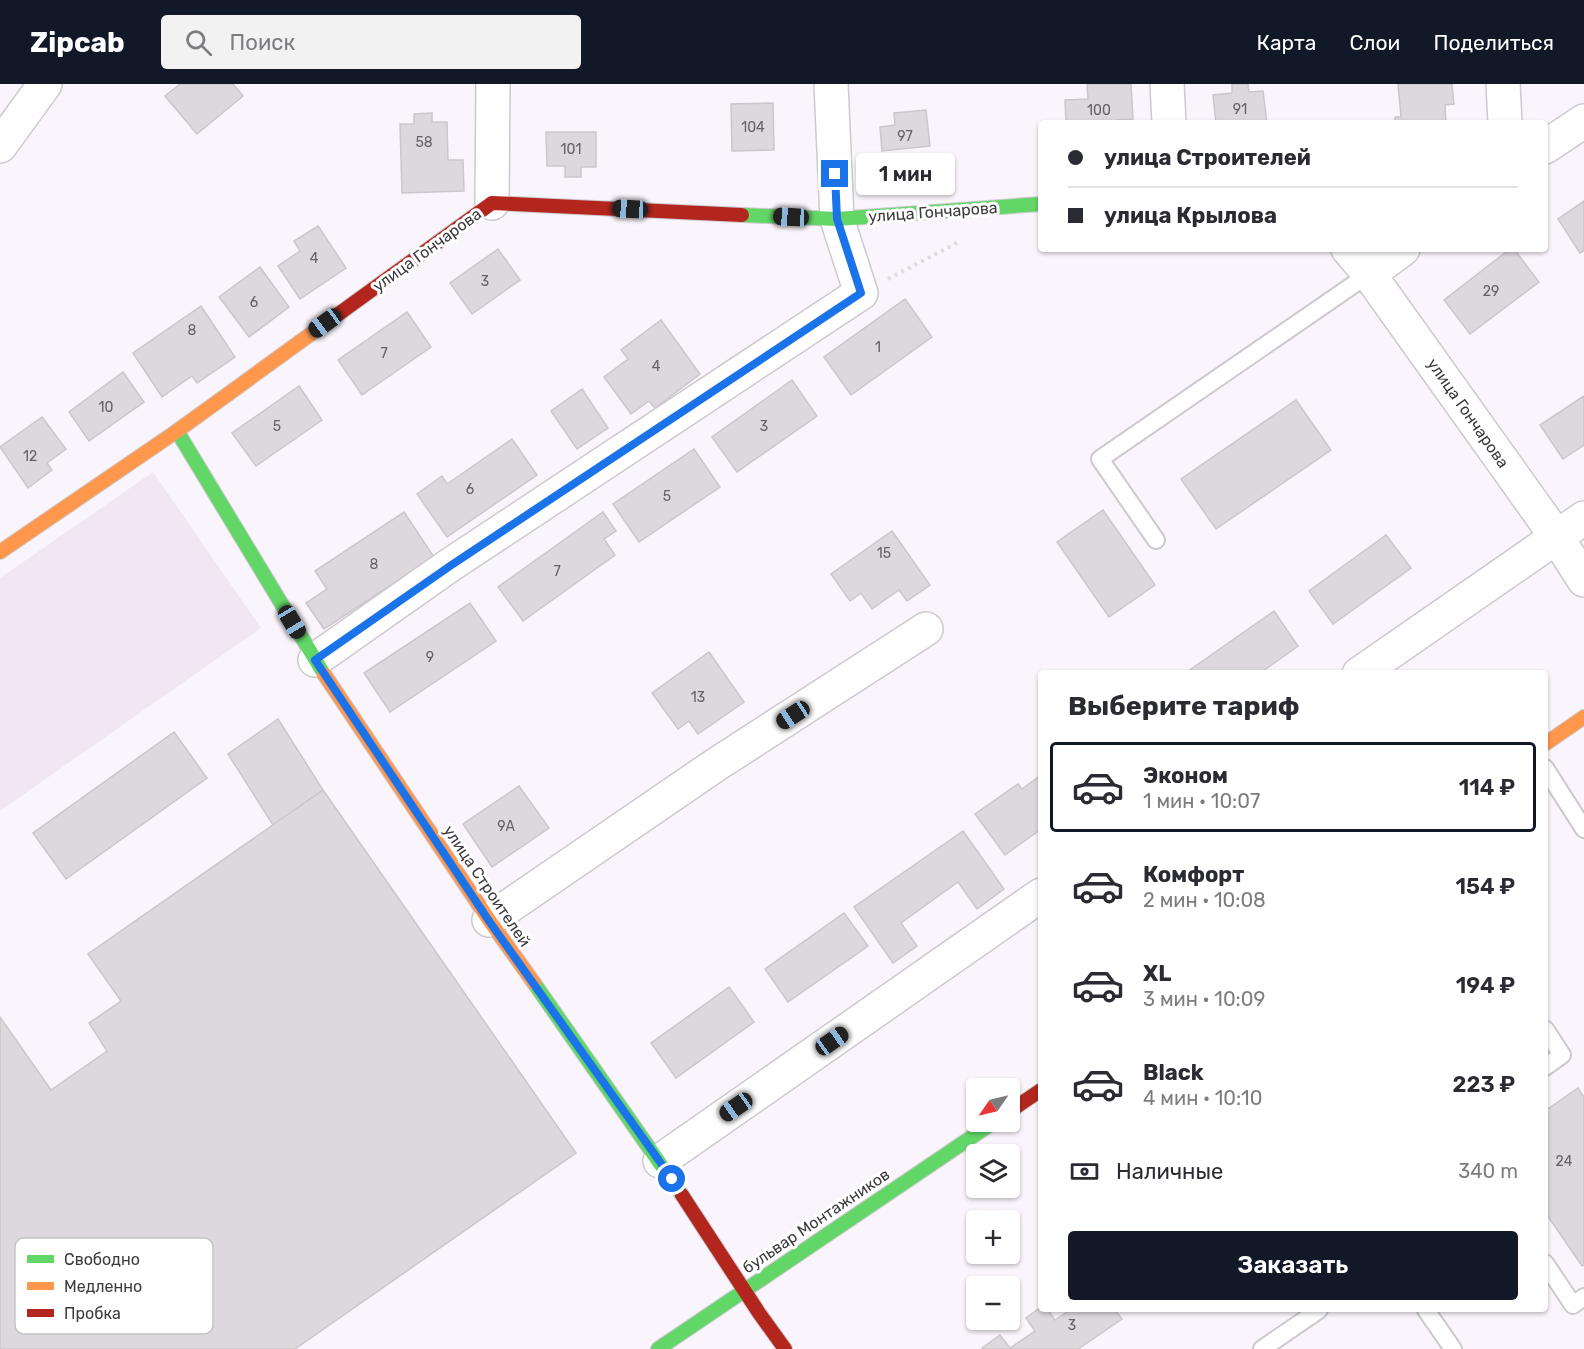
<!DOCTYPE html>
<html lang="ru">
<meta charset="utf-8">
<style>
body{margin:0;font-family:Rubik,sans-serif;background:#f2f2f3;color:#2b2b33;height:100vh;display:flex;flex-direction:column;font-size:22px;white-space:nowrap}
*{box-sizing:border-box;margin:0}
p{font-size:20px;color:#7c7c81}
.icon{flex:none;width:33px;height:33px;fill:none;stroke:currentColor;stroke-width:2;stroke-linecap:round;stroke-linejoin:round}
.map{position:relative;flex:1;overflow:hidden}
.panel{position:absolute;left:1038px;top:586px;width:510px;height:642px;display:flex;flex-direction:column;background:#fff;border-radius:6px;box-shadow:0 2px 4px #0004}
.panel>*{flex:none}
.top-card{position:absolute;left:1038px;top:36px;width:510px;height:132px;border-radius:6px;box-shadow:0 2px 4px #0004;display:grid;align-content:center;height:132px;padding:0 30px;background:#fff}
.needle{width:39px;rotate:236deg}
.tools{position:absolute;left:966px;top:994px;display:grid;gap:12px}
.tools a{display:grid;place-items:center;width:54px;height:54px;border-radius:6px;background:#fff;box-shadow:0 2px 4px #0004;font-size:30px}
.end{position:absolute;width:27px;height:27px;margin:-14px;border:8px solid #1a73e8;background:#fff;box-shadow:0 0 0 3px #fff}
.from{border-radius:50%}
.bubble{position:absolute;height:42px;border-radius:6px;background:#fff;box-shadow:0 2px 4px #0004;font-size:20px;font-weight:600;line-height:42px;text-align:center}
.car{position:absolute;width:18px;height:36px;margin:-18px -9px;border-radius:8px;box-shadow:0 0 4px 2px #0007;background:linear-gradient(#222 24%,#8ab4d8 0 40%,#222 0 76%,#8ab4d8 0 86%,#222 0)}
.top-card b{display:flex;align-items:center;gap:21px;height:57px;font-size:22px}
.top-card b+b{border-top:2px solid #e1e1e2}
.top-card i{width:15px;height:15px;background:#2b2b33}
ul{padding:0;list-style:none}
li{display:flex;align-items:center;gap:18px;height:90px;margin:0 12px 9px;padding:0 18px;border:3px solid transparent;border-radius:6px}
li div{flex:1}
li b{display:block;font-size:22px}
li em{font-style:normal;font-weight:600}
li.current{border-color:#111827}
li>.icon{width:54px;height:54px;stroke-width:1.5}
h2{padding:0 30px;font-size:27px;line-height:72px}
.pay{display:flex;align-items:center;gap:15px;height:66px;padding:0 30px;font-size:22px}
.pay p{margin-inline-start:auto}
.button{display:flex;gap:12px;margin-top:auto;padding:12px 30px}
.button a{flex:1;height:69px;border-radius:6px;background:#111827;color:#fff;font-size:24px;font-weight:600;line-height:69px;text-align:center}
header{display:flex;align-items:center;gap:36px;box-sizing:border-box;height:84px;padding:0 30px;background:#111827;color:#fff}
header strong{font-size:28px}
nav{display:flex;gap:33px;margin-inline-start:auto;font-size:21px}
.search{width:420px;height:54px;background:#f2f2f3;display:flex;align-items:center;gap:15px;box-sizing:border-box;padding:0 21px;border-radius:6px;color:#7c7c81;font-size:22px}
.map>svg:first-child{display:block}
.built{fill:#f0e7f3}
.building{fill:#dcd8de;stroke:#cac7cc;stroke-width:1.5}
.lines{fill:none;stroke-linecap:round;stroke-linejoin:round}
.lane-casing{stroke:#cdcacf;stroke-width:20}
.street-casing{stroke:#cdcacf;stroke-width:36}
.fast-casing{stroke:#cdcacf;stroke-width:16}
.slow-casing{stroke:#cdcacf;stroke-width:16}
.jam-casing{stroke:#cdcacf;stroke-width:16}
.path{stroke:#dedcdf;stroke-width:4;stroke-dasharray:3 4.5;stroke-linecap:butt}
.lane{stroke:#fefeff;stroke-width:16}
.street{stroke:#fefeff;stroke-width:33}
.fast{stroke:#63d668;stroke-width:14}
.slow{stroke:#ff974d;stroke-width:14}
.jam{stroke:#b3261e;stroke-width:14}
.route{stroke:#1a73e8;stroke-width:8}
.labels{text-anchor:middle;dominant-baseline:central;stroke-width:6;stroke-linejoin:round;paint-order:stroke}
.number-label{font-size:14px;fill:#656266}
.street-label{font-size:16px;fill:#3d3a3e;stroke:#fff}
.key{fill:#fff;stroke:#c5c4c5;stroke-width:1.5}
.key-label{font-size:16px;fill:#3d3a3e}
</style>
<header>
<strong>Zipcab</strong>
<div class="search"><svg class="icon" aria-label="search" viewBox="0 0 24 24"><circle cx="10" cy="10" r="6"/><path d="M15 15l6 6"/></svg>Поиск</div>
<nav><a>Карта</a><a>Слои</a><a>Поделиться</a></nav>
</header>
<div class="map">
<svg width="1584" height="1265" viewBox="0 0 1584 1265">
<rect width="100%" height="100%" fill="#faf5fc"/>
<!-- built -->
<polygon class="built" points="153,388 261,544 0,727 0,494"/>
<!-- building -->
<g class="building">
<polygon points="180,0 233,0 243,12 197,50 165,12"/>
<polygon points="1087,0 1131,0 1133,35 1116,36 1116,39 1066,39 1065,16 1088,15"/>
<polygon points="1232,0 1248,0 1249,8 1263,7 1267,39 1216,39 1213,11 1232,9"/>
<polygon points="1398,0 1452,0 1454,20 1445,21 1446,39 1395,39 1395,33 1401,33"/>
<polygon points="773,19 774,66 732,67 731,20"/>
<polygon points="926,26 930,62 882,67 880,43 895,41 894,29"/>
<polygon points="432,29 432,38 447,38 448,76 463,76 464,107 402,109 400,40 414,40 414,30"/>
<polygon points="546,48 596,48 596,83 581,83 581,93 565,93 565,82 547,82"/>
<polygon points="1584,117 1584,167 1580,169 1558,135"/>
<polygon points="318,142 346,184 300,215 278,182 300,167 294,157"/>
<polygon points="498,165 520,196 472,230 450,199"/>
<polygon points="1510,165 1514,165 1539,198 1470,250 1444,216"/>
<polygon points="260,183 289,223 249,253 219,213"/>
<polygon points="905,215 932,253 851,311 824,273"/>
<polygon points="201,222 235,273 197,299 192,292 162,313 133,269"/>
<polygon points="407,228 431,263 362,311 338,276"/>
<polygon points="661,236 700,290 655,324 649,317 631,330 604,293 628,275 621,266"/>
<polygon points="123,288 144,318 89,357 69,328"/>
<polygon points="792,296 817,332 737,388 712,353"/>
<polygon points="299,302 322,336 256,382 232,349"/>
<polygon points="582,305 608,344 577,365 551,327"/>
<polygon points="1584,312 1584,361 1563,375 1540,341"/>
<polygon points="1296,316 1331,366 1216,445 1181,395"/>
<polygon points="42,333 66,365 47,379 52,386 28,404 0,363"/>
<polygon points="512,355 537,391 447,453 417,410 442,392 447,400"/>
<polygon points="694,365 720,403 639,458 613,420"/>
<polygon points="1103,426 1155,501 1109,533 1057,458"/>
<polygon points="404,428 434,473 324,545 306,519 327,505 315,487"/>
<polygon points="603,428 616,447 604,455 615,471 523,537 498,503"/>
<polygon points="892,447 930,501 907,517 899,506 872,525 861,509 850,517 831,490"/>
<polygon points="1386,451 1411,484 1333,540 1309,507"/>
<polygon points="470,519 496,557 390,628 364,589"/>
<polygon points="1274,527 1298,562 1259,590 1184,590"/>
<polygon points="709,568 744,618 698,650 689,637 678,645 652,609"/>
<polygon points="278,635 323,706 273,741 228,670"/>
<polygon points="174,648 207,694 66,795 33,749"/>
<polygon points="1041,691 1041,745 1005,771 975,730 1018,700 1022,705"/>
<polygon points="519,702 549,744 492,783 463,740"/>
<polygon points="323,706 576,1069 295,1265 0,1265 0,933 51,1006 107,967 89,939 121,917 88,870"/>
<polygon points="963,747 1004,805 977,825 958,798 901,839 917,862 893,879 854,823"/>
<polygon points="844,829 868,862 788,918 765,885"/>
<polygon points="729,903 754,938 676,994 651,959"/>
<polygon points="1578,1004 1584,1013 1584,1181 1582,1182 1545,1128 1545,1027"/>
<polygon points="1041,1223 1041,1226 1048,1226 1055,1236 1070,1226 1115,1226 1122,1235 1078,1265 983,1265 982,1264 1000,1251 1010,1264 1035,1247 1026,1234"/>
</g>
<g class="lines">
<!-- lane casing -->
<g class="lane-casing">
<g id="lane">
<polyline points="1156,456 1100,375 1369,190"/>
<polyline points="1545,684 1584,745"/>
<polyline points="1545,945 1562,971 1545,983"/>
<polyline points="1545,1179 1573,1221 1584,1213"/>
<polyline points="1426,1226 1453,1265"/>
<polyline points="1262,1265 1319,1226"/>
</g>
</g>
<!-- street casing -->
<g class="street-casing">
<g id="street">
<polyline points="1167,0 1169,39"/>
<polyline points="1503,0 1505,39"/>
<polyline points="0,62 45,0"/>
<polyline points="1545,63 1584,37"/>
<polyline points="492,119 493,0"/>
<polyline points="1348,165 1369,190 1556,452 1584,496"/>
<polyline points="1369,190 1403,165"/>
<polyline points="315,576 450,481 861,209 837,135 831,0"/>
<polyline points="1359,590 1584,434"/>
<polyline points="489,836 717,680 926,545"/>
<polyline points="660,1077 1041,811"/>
</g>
</g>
<!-- fast casing -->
<g class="fast-casing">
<g id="fast">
<polyline points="742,131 837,135 1041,120"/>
<polyline points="177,347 324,590"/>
<polyline points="534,899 682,1111"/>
<polyline points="658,1265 994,1038"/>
</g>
</g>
<!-- slow casing -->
<g class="slow-casing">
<g id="slow">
<polyline points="0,468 177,347 333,234"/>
<polyline points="324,590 489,836 534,899"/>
<polyline points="1545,660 1584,633"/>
</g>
</g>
<!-- jam casing -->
<g class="jam-casing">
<g id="jam">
<polyline points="333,234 492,119 742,131"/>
<polyline points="1010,1027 1041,1006"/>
<polyline points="682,1111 759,1229 785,1265"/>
</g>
</g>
<!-- path -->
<polyline class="path" points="888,195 959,158"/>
<!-- lane -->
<use href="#lane" class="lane"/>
<!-- street -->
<use href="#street" class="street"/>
<!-- fast -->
<use href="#fast" class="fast"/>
<!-- slow -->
<use href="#slow" class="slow"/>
<!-- jam -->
<use href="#jam" class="jam"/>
</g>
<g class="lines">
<!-- route -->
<polyline class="route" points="672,1095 489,837 315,576 450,482 861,209 837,135 835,90"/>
</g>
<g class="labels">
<!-- number labels -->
<g class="number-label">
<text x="1240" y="25">91</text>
<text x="1099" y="26">100</text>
<text x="753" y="43">104</text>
<text x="905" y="52">97</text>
<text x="424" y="58">58</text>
<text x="571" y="65">101</text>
<text x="314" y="174">4</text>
<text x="485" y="197">3</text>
<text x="1491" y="207">29</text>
<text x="254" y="218">6</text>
<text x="192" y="246">8</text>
<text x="878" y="263">1</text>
<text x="384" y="269">7</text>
<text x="656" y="282">4</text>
<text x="106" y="323">10</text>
<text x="277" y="342">5</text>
<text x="764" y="342">3</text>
<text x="30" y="372">12</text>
<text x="470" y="405">6</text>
<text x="667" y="412">5</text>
<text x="884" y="469">15</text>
<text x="374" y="480">8</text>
<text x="557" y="487">7</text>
<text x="430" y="573">9</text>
<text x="698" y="613">13</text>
<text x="506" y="742">9А</text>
<text x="1564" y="1077">24</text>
<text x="1072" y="1241">3</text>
</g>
<!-- street labels -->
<g class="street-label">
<text transform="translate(933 128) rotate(-4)">улица Гончарова</text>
<text transform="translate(427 166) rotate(-36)">улица Гончарова</text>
<text transform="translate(1468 329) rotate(55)">улица Гончарова</text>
<text transform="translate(487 802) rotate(56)">улица Строителей</text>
<text transform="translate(816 1137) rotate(-34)">бульвар Монтажников</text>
</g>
</g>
<!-- legend -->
<rect x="15" y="1154" width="198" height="96" rx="9" class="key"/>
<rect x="27" y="1171" width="27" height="8" fill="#63d668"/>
<rect x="27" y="1198" width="27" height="8" fill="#ff974d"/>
<rect x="27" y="1225" width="27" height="8" fill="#b3261e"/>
<g class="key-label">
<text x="64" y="1181">Свободно</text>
<text x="64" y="1208">Медленно</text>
<text x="64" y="1235">Пробка</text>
</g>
</svg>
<div class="tools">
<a><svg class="needle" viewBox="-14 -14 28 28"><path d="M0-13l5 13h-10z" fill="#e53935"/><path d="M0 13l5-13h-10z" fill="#7c7c81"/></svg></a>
<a><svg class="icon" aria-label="layers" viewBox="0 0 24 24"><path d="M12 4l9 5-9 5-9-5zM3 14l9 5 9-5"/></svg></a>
<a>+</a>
<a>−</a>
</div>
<i class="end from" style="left:672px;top:1095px"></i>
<i class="end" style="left:835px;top:90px"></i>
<div class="bubble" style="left:856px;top:69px;width:99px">1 мин</div>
<i class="car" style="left:630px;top:125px;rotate:273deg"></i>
<i class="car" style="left:791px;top:133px;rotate:273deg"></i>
<i class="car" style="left:325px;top:239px;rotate:234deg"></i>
<i class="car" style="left:292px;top:538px;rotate:149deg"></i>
<i class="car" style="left:793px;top:631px;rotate:237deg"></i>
<i class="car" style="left:832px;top:957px;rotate:55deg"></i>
<i class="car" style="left:736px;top:1023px;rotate:235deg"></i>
<div class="top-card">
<b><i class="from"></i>улица Строителей</b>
<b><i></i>улица Крылова</b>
</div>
<section class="panel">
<h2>Выберите тариф</h2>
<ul>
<li class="current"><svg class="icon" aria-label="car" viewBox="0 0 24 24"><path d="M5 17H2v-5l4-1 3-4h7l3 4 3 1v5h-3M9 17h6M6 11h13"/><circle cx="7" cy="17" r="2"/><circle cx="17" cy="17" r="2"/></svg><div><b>Эконом</b><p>1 мин · 10:07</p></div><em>114 ₽</em></li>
<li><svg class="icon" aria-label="car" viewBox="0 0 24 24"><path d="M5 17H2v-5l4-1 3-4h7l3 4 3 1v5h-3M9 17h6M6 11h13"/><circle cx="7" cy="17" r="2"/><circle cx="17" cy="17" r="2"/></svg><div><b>Комфорт</b><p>2 мин · 10:08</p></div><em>154 ₽</em></li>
<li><svg class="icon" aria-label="car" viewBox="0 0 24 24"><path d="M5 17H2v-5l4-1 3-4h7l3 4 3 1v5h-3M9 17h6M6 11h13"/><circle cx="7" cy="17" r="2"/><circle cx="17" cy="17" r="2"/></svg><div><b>XL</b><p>3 мин · 10:09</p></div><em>194 ₽</em></li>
<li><svg class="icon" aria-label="car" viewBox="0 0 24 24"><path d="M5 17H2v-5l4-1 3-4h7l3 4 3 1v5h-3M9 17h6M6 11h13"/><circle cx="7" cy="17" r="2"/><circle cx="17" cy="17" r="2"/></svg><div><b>Black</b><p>4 мин · 10:10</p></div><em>223 ₽</em></li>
</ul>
<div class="pay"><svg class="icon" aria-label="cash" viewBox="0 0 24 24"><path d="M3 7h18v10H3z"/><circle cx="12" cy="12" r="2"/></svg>Наличные<p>340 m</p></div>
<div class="button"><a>Заказать</a></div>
</section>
</div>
